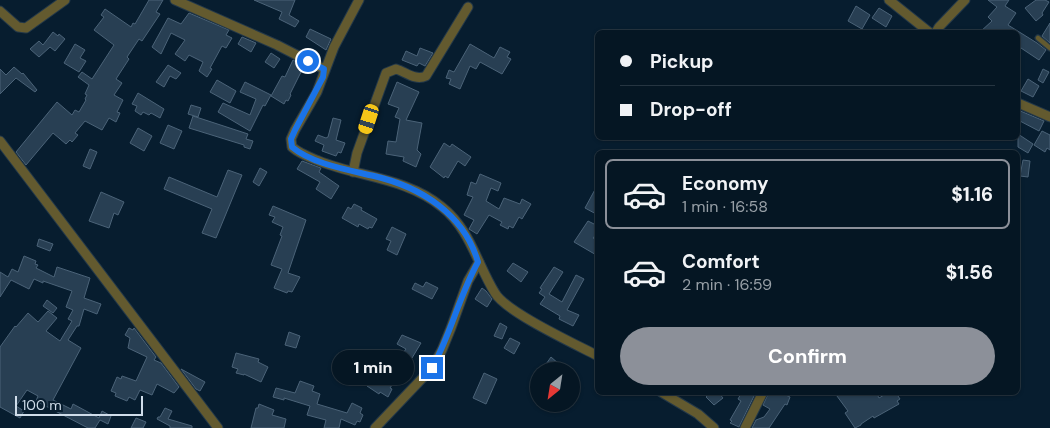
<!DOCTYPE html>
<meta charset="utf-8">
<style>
body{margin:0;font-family:"DM Sans",sans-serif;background:#132330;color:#f1f3f6;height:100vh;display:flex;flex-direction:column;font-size:19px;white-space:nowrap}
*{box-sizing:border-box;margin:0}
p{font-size:16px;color:#979fa6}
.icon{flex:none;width:28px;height:28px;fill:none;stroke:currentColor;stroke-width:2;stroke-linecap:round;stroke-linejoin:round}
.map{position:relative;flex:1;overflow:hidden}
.details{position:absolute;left:595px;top:150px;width:425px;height:245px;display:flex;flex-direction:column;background:#051623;border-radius:8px;box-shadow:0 1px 4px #0004,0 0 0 1px #263541}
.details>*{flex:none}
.banner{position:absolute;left:595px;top:30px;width:425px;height:110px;border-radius:8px;box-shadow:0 1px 4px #0004,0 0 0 1px #263541;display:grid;align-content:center;height:110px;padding:0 25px;background:#051623}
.needle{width:32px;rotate:210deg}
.buttons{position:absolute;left:530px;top:362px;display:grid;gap:10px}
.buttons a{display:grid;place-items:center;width:50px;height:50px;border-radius:50%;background:#051623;box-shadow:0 1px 4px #0004,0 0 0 1px #263541;font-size:25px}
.scale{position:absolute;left:15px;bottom:12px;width:128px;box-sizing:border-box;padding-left:5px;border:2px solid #d0ddea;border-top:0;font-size:14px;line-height:18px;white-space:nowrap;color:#d0ddea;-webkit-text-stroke:4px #071d2f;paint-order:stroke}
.end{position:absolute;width:22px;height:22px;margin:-11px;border:6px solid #1a73e8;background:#fff;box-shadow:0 0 0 2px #fff}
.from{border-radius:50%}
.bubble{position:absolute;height:35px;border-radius:18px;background:#051623;box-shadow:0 1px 4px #0004,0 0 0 1px #263541;font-size:16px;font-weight:800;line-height:35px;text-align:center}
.car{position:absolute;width:15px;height:30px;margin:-15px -8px;border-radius:6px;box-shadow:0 0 4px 1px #0007;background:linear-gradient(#f5c518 24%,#345 0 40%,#f5c518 0 76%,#345 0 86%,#f5c518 0)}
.banner b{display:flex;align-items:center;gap:18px;height:48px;font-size:19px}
.banner b+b{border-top:1px solid #263541}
.banner i{width:12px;height:12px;background:#f1f3f6}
ul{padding:9px 0 0;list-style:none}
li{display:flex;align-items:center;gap:15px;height:70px;margin:0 10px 8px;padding:0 15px;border:2px solid transparent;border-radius:8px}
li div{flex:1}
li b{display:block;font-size:19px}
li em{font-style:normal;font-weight:800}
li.current{border-color:#8c9099}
li>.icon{width:45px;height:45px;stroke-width:1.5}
.primary-button{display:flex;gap:10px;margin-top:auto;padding:10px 25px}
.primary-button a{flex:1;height:58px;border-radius:30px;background:#8c9099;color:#fff;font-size:20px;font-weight:800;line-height:58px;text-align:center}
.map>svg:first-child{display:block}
.building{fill:#283f53;stroke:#4b6378}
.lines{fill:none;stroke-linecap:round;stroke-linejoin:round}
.lane-casing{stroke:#233849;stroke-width:7}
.street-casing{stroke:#233849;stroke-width:11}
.lane{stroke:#635a2f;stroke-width:4.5}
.street{stroke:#635a2f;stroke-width:9}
.route{stroke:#1a73e8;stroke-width:6}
</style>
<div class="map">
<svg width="1050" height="428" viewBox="0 0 1050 428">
<rect width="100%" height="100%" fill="#071d2f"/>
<!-- building -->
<g class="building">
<polygon points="149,0 163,0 156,12 160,14 142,41 139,39 127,57 129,59 116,79 122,83 114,95 123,100 117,112 120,113 116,122 109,118 102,130 85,121 75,133 78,135 72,142 70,140 66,144 53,133 26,165 16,152 57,102 72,115 75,110 79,112 86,100 85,99 87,95 85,94 89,85 78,77 82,72 92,79 114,45 94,30 104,17 101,15 105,9 131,27 133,23 135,24"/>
<polygon points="254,0 295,0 289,15 299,21 295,27 279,19 282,12"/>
<polygon points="988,0 1009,0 1005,6 1016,13 1008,25 1037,43 1046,50 1039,60 1018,46 1018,32 980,32 992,21 988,17 997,7"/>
<polygon points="1036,0 1045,0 1049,2 1042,13 1043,15 1036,21 1025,8"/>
<polygon points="856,6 870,15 862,29 848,21"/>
<polygon points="879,8 892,16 886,27 872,18"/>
<polygon points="189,13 229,30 226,35 232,38 226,48 222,46 210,68 212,69 207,77 199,71 203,62 189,55 185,61 175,54 185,40 171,33 161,54 152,47 168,18 181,24"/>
<polygon points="1050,23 1050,43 1042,36"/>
<polygon points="310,29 331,39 326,50 306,37"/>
<polygon points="53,32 58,36 59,34 65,39 55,51 50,47 39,57 30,49 39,41 43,45"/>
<polygon points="242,37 256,43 251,52 238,44"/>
<polygon points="75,44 85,50 80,58 86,61 79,72 64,63"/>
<polygon points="470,44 494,58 500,47 510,52 507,57 511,59 502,74 480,62 476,69 470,66 460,89 449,84 451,79 446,78 449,70 454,72"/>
<polygon points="420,48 433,53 425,66 419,63 417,66 402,60 406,51 417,56"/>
<polygon points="271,53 280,59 274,68 265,62"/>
<polygon points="293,60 304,66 290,94 291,95 288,101 286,100 284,104 271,96 282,76 285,77"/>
<polygon points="168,65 181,73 176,79 170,76 164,87 156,82"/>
<polygon points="14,67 22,74 23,73 37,90 35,92 16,78 0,94 0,69 6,75"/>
<polygon points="1043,69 1049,72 1043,83 1038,80"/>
<polygon points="1028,79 1039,86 1033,97 1021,91"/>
<polygon points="217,80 236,91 230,103 210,92"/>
<polygon points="245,82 271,95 265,106 263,105 250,131 218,112 223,103 250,115 256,99 240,92"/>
<polygon points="397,82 419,92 406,120 422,123 417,150 421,154 416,167 403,161 404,157 386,154 388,141 396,142 400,119 395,117 399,108 388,104"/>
<polygon points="138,93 164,109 160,118 151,113 149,115 143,112 141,115 135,111 137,106 132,104"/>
<polygon points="191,105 201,108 198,117 188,114"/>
<polygon points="1018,110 1044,121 1039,131 1018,120"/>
<polygon points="193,116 248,134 246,139 253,141 250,149 244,147 244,145 189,128"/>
<polygon points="333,118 341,120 336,140 345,143 341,153 338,152 336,156 322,151 324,145 315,141 318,135 326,138 328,137"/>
<polygon points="168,125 182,131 174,149 160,143"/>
<polygon points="138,128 152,136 144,151 130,143"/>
<polygon points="1042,131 1050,135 1050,150 1047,148 1045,152 1034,145"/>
<polygon points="1018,134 1033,144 1028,153 1018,147"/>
<polygon points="444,143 450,147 452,144 471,157 465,166 458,161 448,178 445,176 444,178 430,167"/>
<polygon points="90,149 97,152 90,169 83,166"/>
<polygon points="1023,160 1030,161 1028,177 1020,176"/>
<polygon points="302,161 321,168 319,172 339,186 331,199 316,189 320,182 297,169"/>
<polygon points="260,168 267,172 259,186 253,182"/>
<polygon points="228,170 242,175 216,238 202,233 212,209 164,189 169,177 217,197"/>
<polygon points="480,174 501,183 498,191 491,188 486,201 499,209 504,198 520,204 522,199 531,204 522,219 519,217 513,228 509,226 508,229 500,225 502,222 489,215 477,234 469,229 474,220 464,215 473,197 467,195 471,182 476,184"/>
<polygon points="598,184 598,215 585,208"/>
<polygon points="101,192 124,202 118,215 114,213 109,228 89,221"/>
<polygon points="354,204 362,208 361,210 377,219 372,228 369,227 368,229 359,224 358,227 342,218 348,207 351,209"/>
<polygon points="273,206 306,220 288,273 300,277 292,292 288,291 287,293 274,288 282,269 271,265 282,236 280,235 283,227 272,222 275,217 269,215"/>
<polygon points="588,221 598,226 598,232 593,238 598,241 598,256 574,242"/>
<polygon points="392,227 406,234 397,255 387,250 391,241 386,239"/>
<polygon points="39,239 53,244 50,251 37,246"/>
<polygon points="24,256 36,261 35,264 38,265 36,268 54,277 57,267 90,278 84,298 101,304 97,314 84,309 79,326 77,326 68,340 81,348 53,400 71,409 73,404 99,418 102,411 111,416 108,424 100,420 95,428 88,428 36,401 38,396 27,390 16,406 24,411 20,418 0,407 0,347 15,326 16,327 28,313 38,322 48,311 57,318 46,331 60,341 72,321 68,319 73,310 66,307 72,291 43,281 43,283 34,279 29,289 11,280 0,297 0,272 8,277 12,269 18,272"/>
<polygon points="513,263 528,272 521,282 507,271"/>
<polygon points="554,267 563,272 549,294 562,302 576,275 584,279 567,310 579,315 573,326 559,319 560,316 540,304 545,297 539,293 542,289 540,288"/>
<polygon points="426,282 438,288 432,299 412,289 415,283 423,287"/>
<polygon points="482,288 486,291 492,299 487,307 475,299"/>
<polygon points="47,300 57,308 53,313 43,306"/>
<polygon points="500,323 507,327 502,339 494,336"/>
<polygon points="129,328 133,330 134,328 156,357 154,360 161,363 179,387 174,393 157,384 152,395 140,390 135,400 129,397 127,401 115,396 116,393 111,391 117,377 121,379 122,376 136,381 147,357 128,348 130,338 125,335"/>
<polygon points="289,332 300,336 296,348 285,345"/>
<polygon points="402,335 421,343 412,358 403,353 406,349 397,344"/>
<polygon points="510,338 520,343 514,354 504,348"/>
<polygon points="236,353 259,359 258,362 268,367 261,382 244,374 244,375 236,373 238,369 232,367"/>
<polygon points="551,357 559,364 554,371 549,371 544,367"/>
<polygon points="181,369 205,382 200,391 196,389"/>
<polygon points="484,373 497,379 486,404 473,398"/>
<polygon points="372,375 392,385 390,388 392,389 388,397 380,392 379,394 367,386"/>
<polygon points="300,381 314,386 312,391 320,394 317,404 347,413 352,403 362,408 360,413 363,415 360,422 357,421 355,425 341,419 339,428 324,428 326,420 307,415 310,406 284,398 284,400 273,397 276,388 295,393"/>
<polygon points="711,392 718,392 723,398 714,405 706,397"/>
<polygon points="742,392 756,392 739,427 730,423 732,421 730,420 741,401 738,399"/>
<polygon points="769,392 779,392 790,397 787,405 785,404 769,428 752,428 756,420 764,417 770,409 763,405"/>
<polygon points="834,392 876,392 879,398 889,392 892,395 896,393 900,399 897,401 899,404 874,418 873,416 861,424 861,425 855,428 845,413 848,411"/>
<polygon points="259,404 274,410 272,415 286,419 284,428 251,428 256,408 258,408"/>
<polygon points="165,408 172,411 168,419 192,426 192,428 170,428 170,426 157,419 158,417 160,417"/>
<polygon points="136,418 146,422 143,428 131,428"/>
</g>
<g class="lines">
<!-- lane casing -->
<g class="lane-casing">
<polyline id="lane" points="1038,38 1050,48"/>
</g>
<!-- street casing -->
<g class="street-casing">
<g id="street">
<polyline points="175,0 277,45 324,69"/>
<path d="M359,0L334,47L317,92L295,130L291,139L292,147C300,154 309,157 319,161C359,177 407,178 442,207C470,229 477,264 495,293C506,312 575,344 598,356"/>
<polyline points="889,0 929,32"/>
<polyline points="0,11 18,27 26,28 65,0"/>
<polyline points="936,32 939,27 965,0"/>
<polyline points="1018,103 1050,117"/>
<polyline points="0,141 218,428"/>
<path d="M353,172L357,153L386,73L396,69C406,72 415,81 426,76L468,7"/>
<polyline points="661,392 698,414 714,428"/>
<polyline points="375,428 432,368 442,350 451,328 468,281 479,262"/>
<polyline points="745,428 763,392"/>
</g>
</g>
<!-- lane -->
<use href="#lane" class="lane"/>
<!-- street -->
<use href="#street" class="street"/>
</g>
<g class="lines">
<!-- route -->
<path class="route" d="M308,61L324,69L323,77L295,130L291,139L292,147C312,164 349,170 374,176C421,187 464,214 478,262C459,296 451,334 432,368"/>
</g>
</svg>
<div class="buttons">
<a><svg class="needle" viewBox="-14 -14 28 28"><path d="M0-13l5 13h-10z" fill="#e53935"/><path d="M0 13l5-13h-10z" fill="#979fa6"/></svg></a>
</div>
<div class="scale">100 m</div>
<i class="end from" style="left:308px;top:61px"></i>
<i class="end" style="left:432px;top:368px"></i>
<div class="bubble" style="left:332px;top:350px;width:82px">1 min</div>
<i class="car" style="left:369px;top:119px;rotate:198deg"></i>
<div class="banner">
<b><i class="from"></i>Pickup</b>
<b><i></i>Drop-off</b>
</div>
<section class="details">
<ul>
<li class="current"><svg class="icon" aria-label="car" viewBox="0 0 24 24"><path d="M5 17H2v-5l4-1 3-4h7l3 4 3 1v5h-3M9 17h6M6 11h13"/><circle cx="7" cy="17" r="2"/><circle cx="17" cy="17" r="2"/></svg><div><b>Economy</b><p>1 min · 16:58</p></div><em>$1.16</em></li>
<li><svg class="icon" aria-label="car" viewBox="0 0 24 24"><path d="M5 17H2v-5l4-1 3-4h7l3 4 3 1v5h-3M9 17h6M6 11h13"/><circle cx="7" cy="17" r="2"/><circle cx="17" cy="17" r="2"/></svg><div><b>Comfort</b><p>2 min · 16:59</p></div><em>$1.56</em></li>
</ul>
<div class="primary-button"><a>Confirm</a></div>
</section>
</div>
